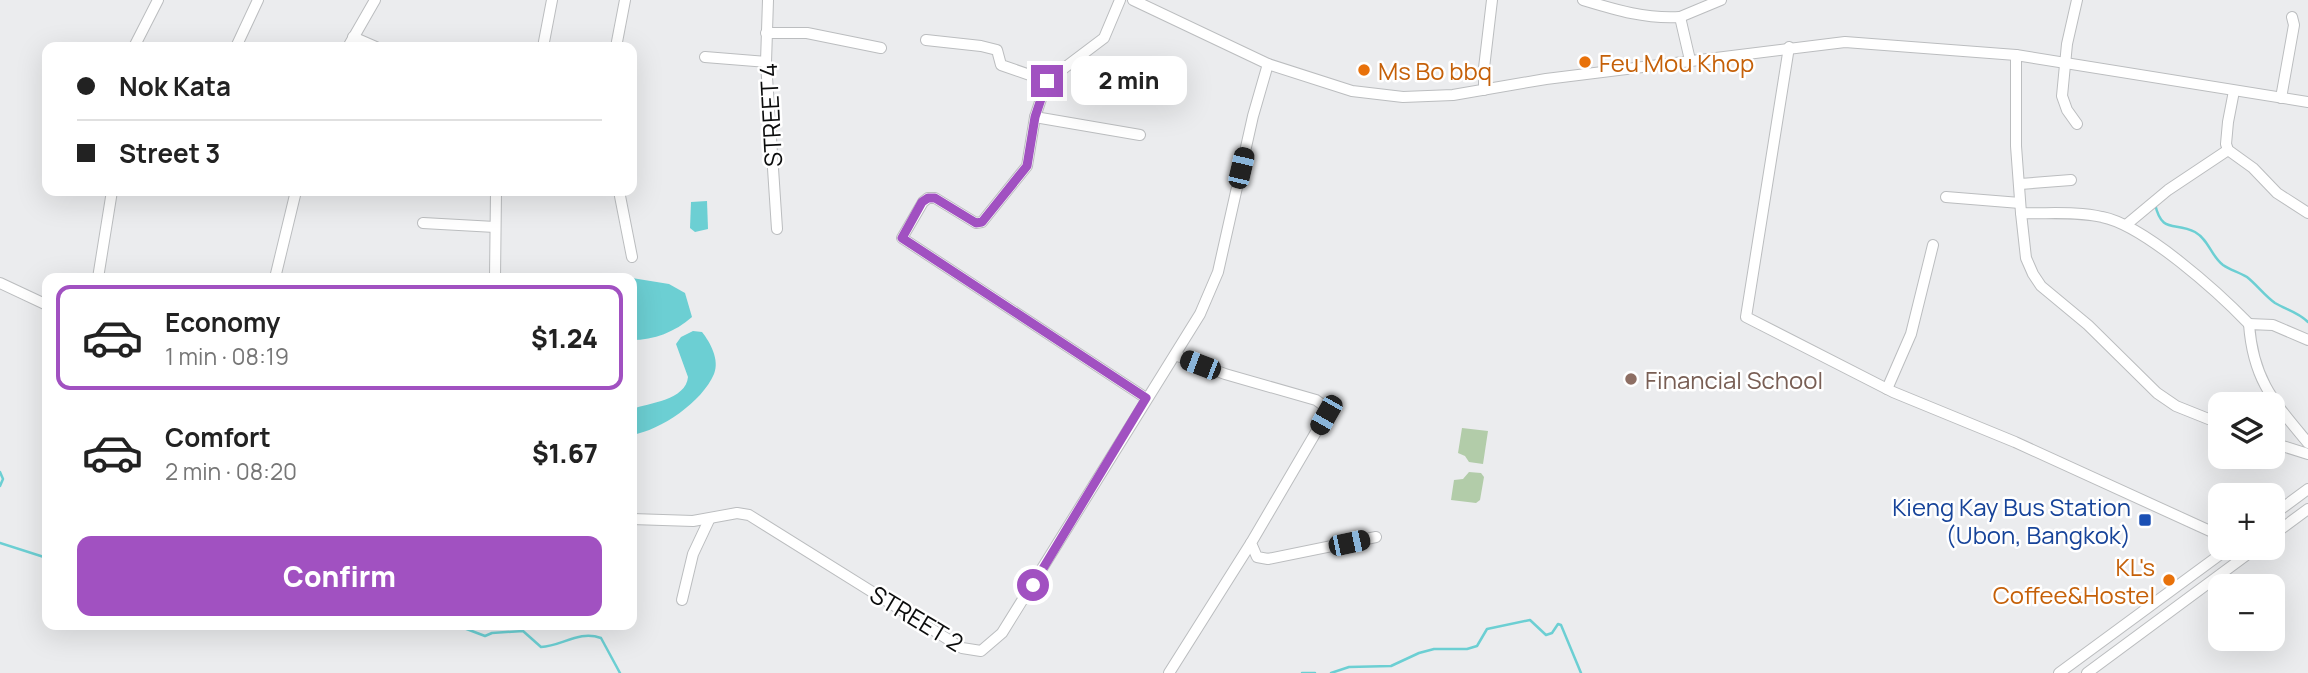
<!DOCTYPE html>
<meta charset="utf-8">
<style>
body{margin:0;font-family:Manrope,sans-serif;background:#f6f6f6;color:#222;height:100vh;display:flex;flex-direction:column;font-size:26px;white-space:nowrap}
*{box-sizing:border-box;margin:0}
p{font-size:23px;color:#767676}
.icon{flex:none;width:38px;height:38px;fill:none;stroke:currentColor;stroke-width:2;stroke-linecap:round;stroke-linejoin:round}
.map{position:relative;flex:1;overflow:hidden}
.panel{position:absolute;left:42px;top:273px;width:595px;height:357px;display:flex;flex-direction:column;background:#fff;border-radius:14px;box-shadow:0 7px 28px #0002}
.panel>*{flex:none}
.guide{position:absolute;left:42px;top:42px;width:595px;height:154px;border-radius:14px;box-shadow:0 7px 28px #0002;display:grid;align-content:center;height:154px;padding:0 35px;background:#fff}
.fabs{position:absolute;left:2208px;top:392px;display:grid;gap:14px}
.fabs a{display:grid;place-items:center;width:77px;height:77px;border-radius:14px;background:#fff;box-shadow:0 7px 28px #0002;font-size:35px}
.end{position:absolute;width:32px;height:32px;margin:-16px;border:9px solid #a151c1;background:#fff;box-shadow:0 0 0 4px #fff}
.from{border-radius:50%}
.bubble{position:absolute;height:49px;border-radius:14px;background:#fff;box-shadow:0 7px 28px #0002;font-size:23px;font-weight:800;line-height:49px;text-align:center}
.car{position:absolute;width:21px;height:42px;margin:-21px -10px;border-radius:9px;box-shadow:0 0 5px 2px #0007;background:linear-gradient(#222 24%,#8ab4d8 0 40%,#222 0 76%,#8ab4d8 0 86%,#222 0)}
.guide b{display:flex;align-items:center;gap:24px;height:66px;font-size:26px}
.guide b+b{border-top:2px solid #e0e0e0}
.guide i{width:18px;height:18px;background:#222}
ul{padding:12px 0 0;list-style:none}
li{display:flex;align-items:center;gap:21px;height:105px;margin:0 14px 10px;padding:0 21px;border:4px solid transparent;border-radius:14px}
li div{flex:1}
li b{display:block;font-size:26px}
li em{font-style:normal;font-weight:800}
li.active{border-color:#a151c1}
li>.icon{width:63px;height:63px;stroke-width:1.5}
.cta{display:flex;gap:14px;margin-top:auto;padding:14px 35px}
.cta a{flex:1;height:80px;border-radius:14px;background:#a151c1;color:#fff;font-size:28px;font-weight:800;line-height:80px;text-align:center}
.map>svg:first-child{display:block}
.green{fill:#b2cca9}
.water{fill:#6ccfd3}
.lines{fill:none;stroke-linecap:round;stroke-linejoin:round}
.stream{stroke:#6ccfd3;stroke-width:2.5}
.minor-casing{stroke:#bbbdbf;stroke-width:12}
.minor{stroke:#fff;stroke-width:10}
.route{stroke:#a151c1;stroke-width:9}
.food-dot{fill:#e8710a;stroke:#fff;stroke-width:2.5}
.education-dot{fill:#8d6e63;stroke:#fff;stroke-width:2.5}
.transit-dot{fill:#1a4fb4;stroke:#fff;stroke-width:2.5}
.labels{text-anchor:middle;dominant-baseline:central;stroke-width:5;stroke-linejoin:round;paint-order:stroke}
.food-label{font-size:24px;fill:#c56008;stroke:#fff;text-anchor:start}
.street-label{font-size:24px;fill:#0b0c0c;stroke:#fff}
.education-label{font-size:24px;fill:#785e54;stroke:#fff;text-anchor:start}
.transit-label{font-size:24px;fill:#164399;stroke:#fff;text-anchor:end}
</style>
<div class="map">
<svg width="2308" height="673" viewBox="0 0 2308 673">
<rect width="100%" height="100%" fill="#ebecee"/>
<!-- green -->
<g class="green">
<polygon points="1462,428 1488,431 1483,464 1469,462 1465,456 1458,453"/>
<polygon points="1469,472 1481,473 1484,477 1480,500 1476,503 1451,500 1454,480 1463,479"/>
</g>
<!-- water -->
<g class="water">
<polygon points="707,201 708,229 695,232 690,228 691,202"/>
<path d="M632,278L669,284L685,293L692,317C675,332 654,340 632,340Z"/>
<path d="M693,331L702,332C710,342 720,360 714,374C702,402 661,430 632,435V409C649,403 686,400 688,377L676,344L681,337Z"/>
</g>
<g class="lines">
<!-- stream -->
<g class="stream">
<path d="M2155,204C2162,235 2175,221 2195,232C2209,240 2211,256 2223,265C2230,270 2239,272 2247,277C2257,285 2265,296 2275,303C2287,310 2298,312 2308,322"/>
<polyline points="0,472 3,479 0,486"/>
<polyline points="0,543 47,558"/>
<path d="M456,625L485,636L492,633L523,631L541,647C562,646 579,630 601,638L620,673"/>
<polyline points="1302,673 1315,673"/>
<polyline points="1331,673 1349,667 1391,666 1419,653 1434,649 1467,649 1477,646 1487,629 1530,620 1546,635 1552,633 1558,624 1561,625 1581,673"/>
</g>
<!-- minor casing -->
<g class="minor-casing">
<g id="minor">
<polyline points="768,0 766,62 777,229"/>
<polyline points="1120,0 1104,38 1047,81 1035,117 1027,166 982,222 976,223 935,198 928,198 923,202 902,238 1146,398"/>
<polyline points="1133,0 1268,64 1352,91 1403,97 1453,95 1546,79 1845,42 2016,55 2308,102"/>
<path d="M1583,0C1616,10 1645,19 1680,17L1690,60"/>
<polyline points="1680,17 1721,0"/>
<polyline points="766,33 807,33 881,48"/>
<polyline points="353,37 376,47"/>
<polyline points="926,40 981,46 997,50 1001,65 1047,81"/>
<polyline points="134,47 158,0"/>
<polyline points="236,47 258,0"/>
<polyline points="348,47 375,0"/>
<polyline points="543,47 552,0"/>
<polyline points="616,47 625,0"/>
<polyline points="1789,47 1746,317 1893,392 2015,442 2221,536"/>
<polyline points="2016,55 2016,146 2021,213 2026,258 2033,274 2041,286 2088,325 2157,393 2176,406 2221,424"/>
<polyline points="705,57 766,62"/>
<polyline points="1484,90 1484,68 1492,0"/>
<polyline points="2234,91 2228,122 2226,144 2228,150 2253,168 2277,193 2308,213"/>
<polyline points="2281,98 2294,25 2292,17"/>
<polyline points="1035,117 1140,135"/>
<polyline points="2077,124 2067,110 2062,96 2067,44 2077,0"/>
<polyline points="2020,184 2071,180"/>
<polyline points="619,191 632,257"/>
<polyline points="1946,197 2020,203"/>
<path d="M2021,213C2047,214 2077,211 2102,217C2144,225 2219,293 2249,324"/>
<polyline points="423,223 495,227"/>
<polyline points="2126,225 2168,190 2228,150"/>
<polyline points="98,278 112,191"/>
<polyline points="275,278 296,191"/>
<polyline points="495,278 496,191"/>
<polyline points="0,283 47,305"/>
<path d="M2308,340L2273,325L2249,324C2253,380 2274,402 2308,443"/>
<polyline points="1175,355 1225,374 1316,400 1327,408 1326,415 1251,543 1257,557 1268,559 1376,537"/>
<polyline points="1887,389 1911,334 1933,245"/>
<polyline points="2273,443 2308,454"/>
<polyline points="2273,515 2308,489"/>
<polyline points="632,519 693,521 737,513 749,515 962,648 981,651 1002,633 1200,314 1218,272 1253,116 1268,64"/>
<polyline points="2273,535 2308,509"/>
<polyline points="682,600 693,554 709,520"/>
<polyline points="1169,673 1251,543"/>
<polyline points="2059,673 2229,548"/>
<polyline points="2087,673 2256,548"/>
</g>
</g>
<!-- minor -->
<use href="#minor" class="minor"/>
</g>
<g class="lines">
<!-- route -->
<polyline class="route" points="1033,585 1146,398 902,238 922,202 928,198 935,198 976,223 982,222 1027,166 1035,117 1047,81"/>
</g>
<!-- markers -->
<g class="food-dot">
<circle cx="1585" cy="62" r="7"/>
<circle cx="1364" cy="70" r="7"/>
<circle cx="2169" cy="580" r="7"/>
</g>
<circle class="education-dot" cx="1631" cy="379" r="7"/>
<rect class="transit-dot" x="2138" y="513" width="14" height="14" rx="3.5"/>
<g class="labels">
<!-- food labels -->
<g class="food-label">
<text x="1599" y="62">Feu Mou Khop</text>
<text x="1378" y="70">Ms Bo bbq</text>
<text x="2155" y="566" text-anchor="end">KL's<tspan x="2155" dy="28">Coffee&amp;Hostel</tspan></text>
</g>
<!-- street labels -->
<g class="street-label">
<text transform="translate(770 115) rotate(-93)">STREET 4</text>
<text transform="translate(917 618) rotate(31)">STREET 2</text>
</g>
<!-- education labels -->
<g class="education-label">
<text x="1645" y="379">Financial School</text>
</g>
<!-- transit labels -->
<g class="transit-label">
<text x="2131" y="506">Kieng Kay Bus Station<tspan x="2131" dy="28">(Ubon, Bangkok)</tspan></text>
</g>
</g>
</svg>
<div class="fabs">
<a><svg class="icon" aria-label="layers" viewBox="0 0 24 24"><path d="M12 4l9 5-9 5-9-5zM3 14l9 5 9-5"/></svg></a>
<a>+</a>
<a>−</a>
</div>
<i class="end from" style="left:1033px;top:585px"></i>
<i class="end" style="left:1047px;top:81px"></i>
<div class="bubble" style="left:1071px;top:56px;width:116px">2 min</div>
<i class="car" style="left:1241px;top:168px;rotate:13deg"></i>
<i class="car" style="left:1200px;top:365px;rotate:291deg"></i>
<i class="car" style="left:1326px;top:415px;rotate:210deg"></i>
<i class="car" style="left:1349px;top:543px;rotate:78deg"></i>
<div class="guide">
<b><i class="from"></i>Nok Kata</b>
<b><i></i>Street 3</b>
</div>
<section class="panel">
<ul>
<li class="active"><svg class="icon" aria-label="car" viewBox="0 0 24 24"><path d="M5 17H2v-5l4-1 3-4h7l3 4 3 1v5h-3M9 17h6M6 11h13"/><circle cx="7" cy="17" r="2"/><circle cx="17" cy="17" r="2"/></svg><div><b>Economy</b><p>1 min · 08:19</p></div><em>$1.24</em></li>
<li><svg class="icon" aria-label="car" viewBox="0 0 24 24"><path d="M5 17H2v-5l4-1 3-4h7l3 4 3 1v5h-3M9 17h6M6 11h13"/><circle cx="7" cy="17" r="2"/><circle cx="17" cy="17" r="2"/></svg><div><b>Comfort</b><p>2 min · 08:20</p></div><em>$1.67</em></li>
</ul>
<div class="cta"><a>Confirm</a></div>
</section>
</div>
